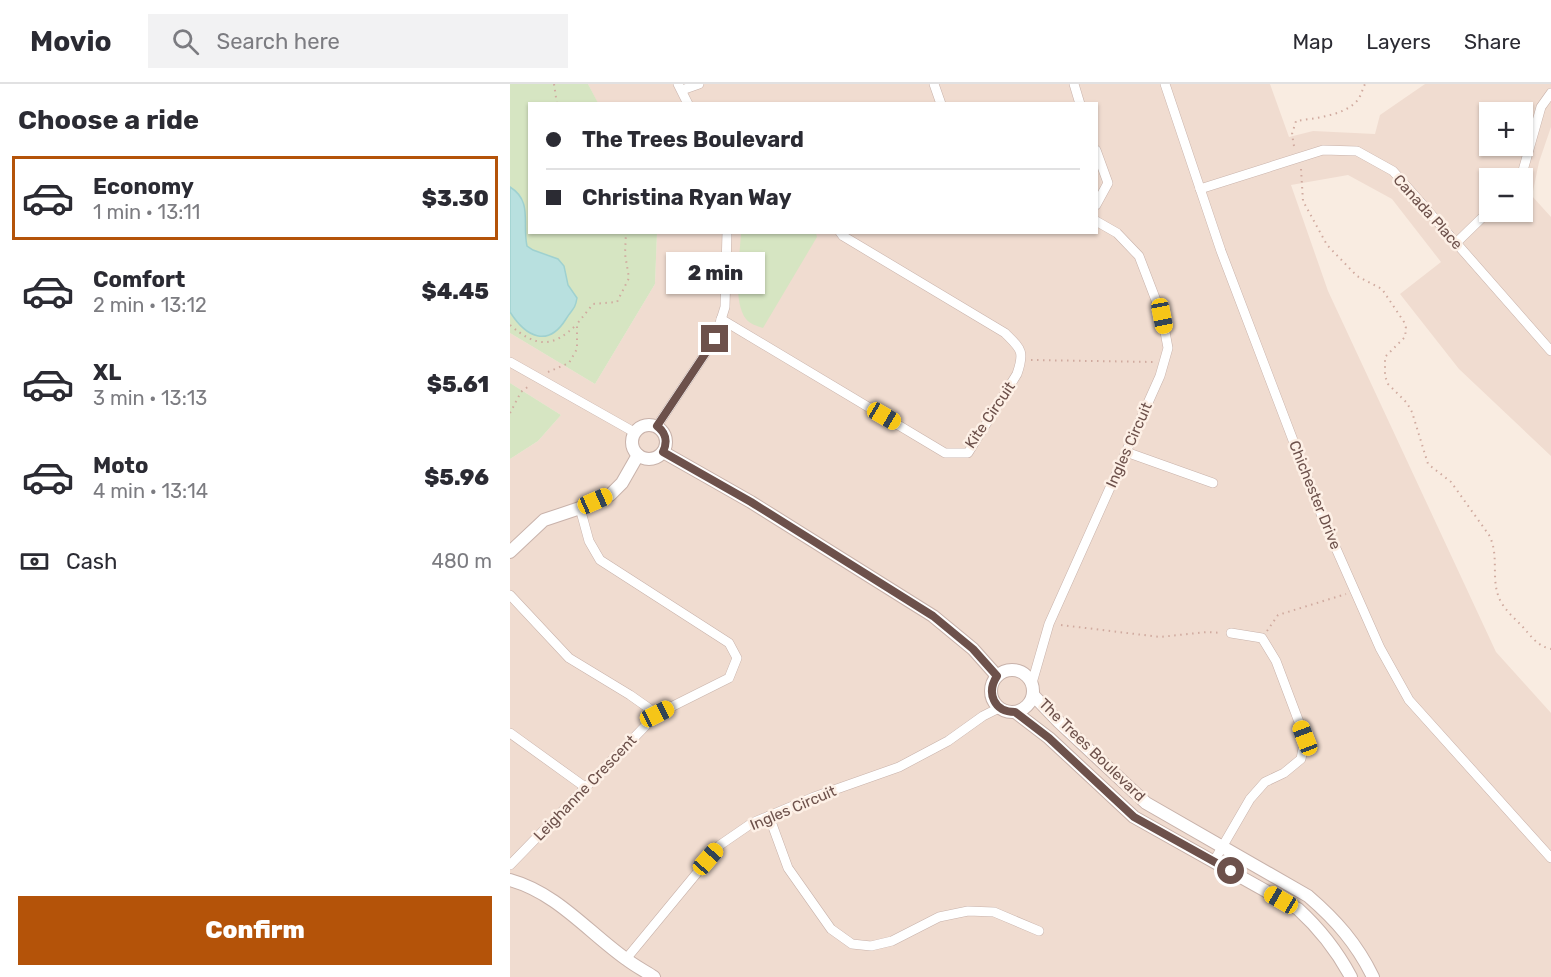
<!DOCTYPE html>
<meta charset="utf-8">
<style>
body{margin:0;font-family:Rubik,sans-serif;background:#f2f2f3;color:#2b2b33;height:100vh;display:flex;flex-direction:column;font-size:22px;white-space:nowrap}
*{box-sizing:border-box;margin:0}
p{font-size:20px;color:#7c7c81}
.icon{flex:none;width:33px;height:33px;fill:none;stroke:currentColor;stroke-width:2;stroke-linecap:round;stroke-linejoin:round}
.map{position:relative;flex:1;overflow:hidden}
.side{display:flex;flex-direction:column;background:#fff;width:510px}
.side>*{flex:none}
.banner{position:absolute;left:18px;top:18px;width:570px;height:132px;border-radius:0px;box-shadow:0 2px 4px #0004;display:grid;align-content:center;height:132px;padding:0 18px;background:#fff}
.buttons{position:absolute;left:969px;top:18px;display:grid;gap:12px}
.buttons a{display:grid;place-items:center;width:54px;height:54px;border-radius:0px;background:#fff;box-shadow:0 2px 4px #0004;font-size:30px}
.end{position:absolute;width:27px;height:27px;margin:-14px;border:8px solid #6d514b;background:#fff;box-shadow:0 0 0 3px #fff}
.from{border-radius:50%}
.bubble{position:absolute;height:42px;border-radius:0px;background:#fff;box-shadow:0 2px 4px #0004;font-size:20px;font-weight:800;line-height:42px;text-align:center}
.car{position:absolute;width:18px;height:36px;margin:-18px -9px;border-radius:8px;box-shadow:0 0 4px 2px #0007;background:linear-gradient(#f5c518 24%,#345 0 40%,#f5c518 0 76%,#345 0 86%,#f5c518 0)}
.banner b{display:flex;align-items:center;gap:21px;height:57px;font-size:22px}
.banner b+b{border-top:2px solid #e1e1e2}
.banner i{width:15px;height:15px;background:#2b2b33}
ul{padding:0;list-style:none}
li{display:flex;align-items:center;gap:18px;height:84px;margin:0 12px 9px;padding:0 6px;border:3px solid transparent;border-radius:0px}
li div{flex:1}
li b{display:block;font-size:22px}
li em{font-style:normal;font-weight:800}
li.active{border-color:#b45309}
li>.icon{width:54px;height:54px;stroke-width:1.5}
h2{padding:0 18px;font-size:27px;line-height:72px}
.pay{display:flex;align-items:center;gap:15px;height:66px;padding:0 18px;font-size:22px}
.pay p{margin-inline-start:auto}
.primary-button{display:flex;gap:12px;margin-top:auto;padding:12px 18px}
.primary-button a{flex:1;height:69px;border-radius:0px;background:#b45309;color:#fff;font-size:24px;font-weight:800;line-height:69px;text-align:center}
header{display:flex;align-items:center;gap:36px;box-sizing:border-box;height:84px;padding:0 30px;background:#fff;border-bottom:2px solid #e1e1e2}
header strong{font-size:28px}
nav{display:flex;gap:33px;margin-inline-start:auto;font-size:21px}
.search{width:420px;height:54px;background:#f2f2f3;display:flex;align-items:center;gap:15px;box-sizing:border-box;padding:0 21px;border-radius:0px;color:#7c7c81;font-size:22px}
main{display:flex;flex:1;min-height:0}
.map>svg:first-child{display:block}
.residential{fill:#f0dcd0;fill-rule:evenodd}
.green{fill:#d6e5c2}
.water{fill:#b8e0df;stroke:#9fd1d0;stroke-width:1.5}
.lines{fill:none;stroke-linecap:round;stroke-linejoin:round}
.minor-casing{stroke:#c8b2aa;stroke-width:10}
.tertiary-casing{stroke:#c8b2aa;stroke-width:14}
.path{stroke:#d0aa9f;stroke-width:2;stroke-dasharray:1.5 4.5;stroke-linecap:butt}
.minor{stroke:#fff;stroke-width:9}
.tertiary{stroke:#fff;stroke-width:12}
.route{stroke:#6d514b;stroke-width:8}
.labels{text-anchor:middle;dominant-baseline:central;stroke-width:5;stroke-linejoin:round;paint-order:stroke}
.street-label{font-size:15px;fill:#6d514b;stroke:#fdf0e6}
</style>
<header>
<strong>Movio</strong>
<div class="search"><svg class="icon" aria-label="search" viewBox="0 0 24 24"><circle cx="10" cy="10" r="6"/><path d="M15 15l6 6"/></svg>Search here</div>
<nav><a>Map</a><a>Layers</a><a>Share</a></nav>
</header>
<main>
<section class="side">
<h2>Choose a ride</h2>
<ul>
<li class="active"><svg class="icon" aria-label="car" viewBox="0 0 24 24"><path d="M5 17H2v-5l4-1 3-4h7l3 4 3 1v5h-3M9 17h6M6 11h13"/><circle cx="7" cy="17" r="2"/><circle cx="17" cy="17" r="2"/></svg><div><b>Economy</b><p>1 min · 13:11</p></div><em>$3.30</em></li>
<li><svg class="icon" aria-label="car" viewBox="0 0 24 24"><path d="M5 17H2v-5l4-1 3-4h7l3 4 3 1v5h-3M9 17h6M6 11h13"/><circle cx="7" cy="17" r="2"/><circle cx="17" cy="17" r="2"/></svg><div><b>Comfort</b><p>2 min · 13:12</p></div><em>$4.45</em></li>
<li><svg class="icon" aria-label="car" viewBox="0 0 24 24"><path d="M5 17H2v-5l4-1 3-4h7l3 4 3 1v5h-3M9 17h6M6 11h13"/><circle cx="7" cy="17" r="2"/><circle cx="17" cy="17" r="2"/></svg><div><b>XL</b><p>3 min · 13:13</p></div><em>$5.61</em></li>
<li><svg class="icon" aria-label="car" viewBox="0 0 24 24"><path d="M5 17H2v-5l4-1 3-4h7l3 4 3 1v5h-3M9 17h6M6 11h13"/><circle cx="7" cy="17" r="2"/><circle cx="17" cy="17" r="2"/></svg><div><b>Moto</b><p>4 min · 13:14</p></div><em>$5.96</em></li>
</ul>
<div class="pay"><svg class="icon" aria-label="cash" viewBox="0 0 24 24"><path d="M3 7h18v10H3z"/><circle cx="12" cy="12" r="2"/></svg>Cash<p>480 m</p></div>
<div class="primary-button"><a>Confirm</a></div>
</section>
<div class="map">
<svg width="1041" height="893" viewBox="0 0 1041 893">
<rect width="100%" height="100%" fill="#f9ece1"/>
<!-- residential -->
<path class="residential" d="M78,0H760L779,53L803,47L865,50L870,31L915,0H1041V43L1029,78L1022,112L1041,133V372L949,285L890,210L931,178L882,115L838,91L781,101L818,207L986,568L1041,629V893H0V375L28,357L51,331L0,299V249L85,300L145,200L147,149L586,148V20H88ZM980,28H1012V62H980ZM980,94H1012V128H980Z"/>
<!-- green -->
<g class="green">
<polygon points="0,0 78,0 88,19 20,20 20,148 147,149 145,200 85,300 0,249"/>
<path d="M231,149H306L307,153L253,244C247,242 240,240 236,235C222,217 230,171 231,149Z"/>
<polygon points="0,299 51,331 28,357 0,375"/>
</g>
<!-- water -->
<path class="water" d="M0,103C23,117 12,140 17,162L23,166L48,175L54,182L58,201L67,214C65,226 62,225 56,235C38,264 16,253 0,228Z"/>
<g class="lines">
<!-- minor casing -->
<g class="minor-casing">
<g id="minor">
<polyline points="168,0 178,20"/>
<polyline points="424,0 431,20"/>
<polyline points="564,0 570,20"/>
<polyline points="655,0 711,167 813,435 870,564 899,616 1041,774"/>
<polyline points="172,6 189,0"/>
<polyline points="586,66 598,99 586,121"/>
<polyline points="1008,94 1012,90 1031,23 1041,9"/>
<polyline points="690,105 813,66 847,67 883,87 1041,267"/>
<polyline points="946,159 980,126"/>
<path d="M211,235L435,369H458L507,290C515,267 511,265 495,249L333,152L330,148"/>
<polyline points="0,278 124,348"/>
<polyline points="147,342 205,255 215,223 217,148"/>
<polyline points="616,368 703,399"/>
<polyline points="0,511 59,574 120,611 147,630"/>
<polyline points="522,599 539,540 650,292 658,264 652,232 629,172 607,149 586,137"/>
<polyline points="0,649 75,703"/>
<polyline points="259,732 278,784 321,845 342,860 361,862 382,857 429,833 458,827 484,828 529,847"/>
<polyline points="704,777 740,715 755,698 774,689 791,675 795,654 766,577 752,554 721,549"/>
<polyline points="0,781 147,630 219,594 227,574 219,559 90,476 79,457 70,424"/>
<polyline points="116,875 210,761 242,739 304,713 389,683 438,657 473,632 489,624"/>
</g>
</g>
<!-- tertiary casing -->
<g class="tertiary-casing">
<g id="tertiary">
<circle cx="139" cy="358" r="17"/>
<polyline points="153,368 241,418 423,532 463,565 487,592"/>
<polyline points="0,468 34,436 70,424 100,411 112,399 128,371"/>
<circle cx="502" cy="607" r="21"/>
<path d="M524,612L549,638L636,719L798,812C826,836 847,860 863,893"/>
<path d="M505,628L539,654L624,733L788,825C810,845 827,867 841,893"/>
<path d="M0,796C47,809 78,848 116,875C125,882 135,887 144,893"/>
</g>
</g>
<!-- path -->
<g class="path">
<polyline points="44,0 47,20"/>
<path d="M784,62L782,50L786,37C805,34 832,32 846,18C851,13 852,6 855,0"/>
<path d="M791,85L793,117L817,161L847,192L872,205L894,238L896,244L895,253L875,273V292L878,300L897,319L902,328L918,380L941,398L979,451C990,472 980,495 990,516C995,526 1004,534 1012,542C1021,552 1027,562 1041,565"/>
<path d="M0,241C26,263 42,265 67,240"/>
<polyline points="521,276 644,278"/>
<polyline points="38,288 59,279 67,265 67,240 83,220 107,218 119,194 115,170 116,148"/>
<polyline points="0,329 11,308 19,302"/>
<polyline points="551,541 650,553 697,548 712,549"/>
<polyline points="757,547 768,531 836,510"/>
</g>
<!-- minor -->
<use href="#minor" class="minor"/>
<!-- tertiary -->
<use href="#tertiary" class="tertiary"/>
</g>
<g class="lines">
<!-- route -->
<path class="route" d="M205,255L147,342C156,349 158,357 153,368L241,418L423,532L463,565L487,592C476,609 484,628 505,628L539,654L624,733L721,787"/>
</g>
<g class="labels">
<!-- street labels -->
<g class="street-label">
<text transform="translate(918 128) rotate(48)">Canada Place</text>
<text transform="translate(480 331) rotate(-56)">Kite Circuit</text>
<text transform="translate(619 361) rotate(-66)">Ingles Circuit</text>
<text transform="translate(805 411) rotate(68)">Chichester Drive</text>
<text transform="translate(582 666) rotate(44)">The Trees Boulevard</text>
<text transform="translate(75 704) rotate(-46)">Leighanne Crescent</text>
<text transform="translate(283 724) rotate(-23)">Ingles Circuit</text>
</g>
</g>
</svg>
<div class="buttons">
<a>+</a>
<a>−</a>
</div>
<i class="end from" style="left:721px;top:787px"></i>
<i class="end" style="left:205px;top:255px"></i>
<div class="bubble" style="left:156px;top:168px;width:99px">2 min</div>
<i class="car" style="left:652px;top:232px;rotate:169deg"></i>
<i class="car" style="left:374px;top:332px;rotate:120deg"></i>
<i class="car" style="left:85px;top:417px;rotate:66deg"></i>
<i class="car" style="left:147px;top:630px;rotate:63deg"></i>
<i class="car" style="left:795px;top:654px;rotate:339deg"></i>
<i class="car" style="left:198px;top:775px;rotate:41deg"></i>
<i class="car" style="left:771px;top:816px;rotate:300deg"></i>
<div class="banner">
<b><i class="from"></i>The Trees Boulevard</b>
<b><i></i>Christina Ryan Way</b>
</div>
</div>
</main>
